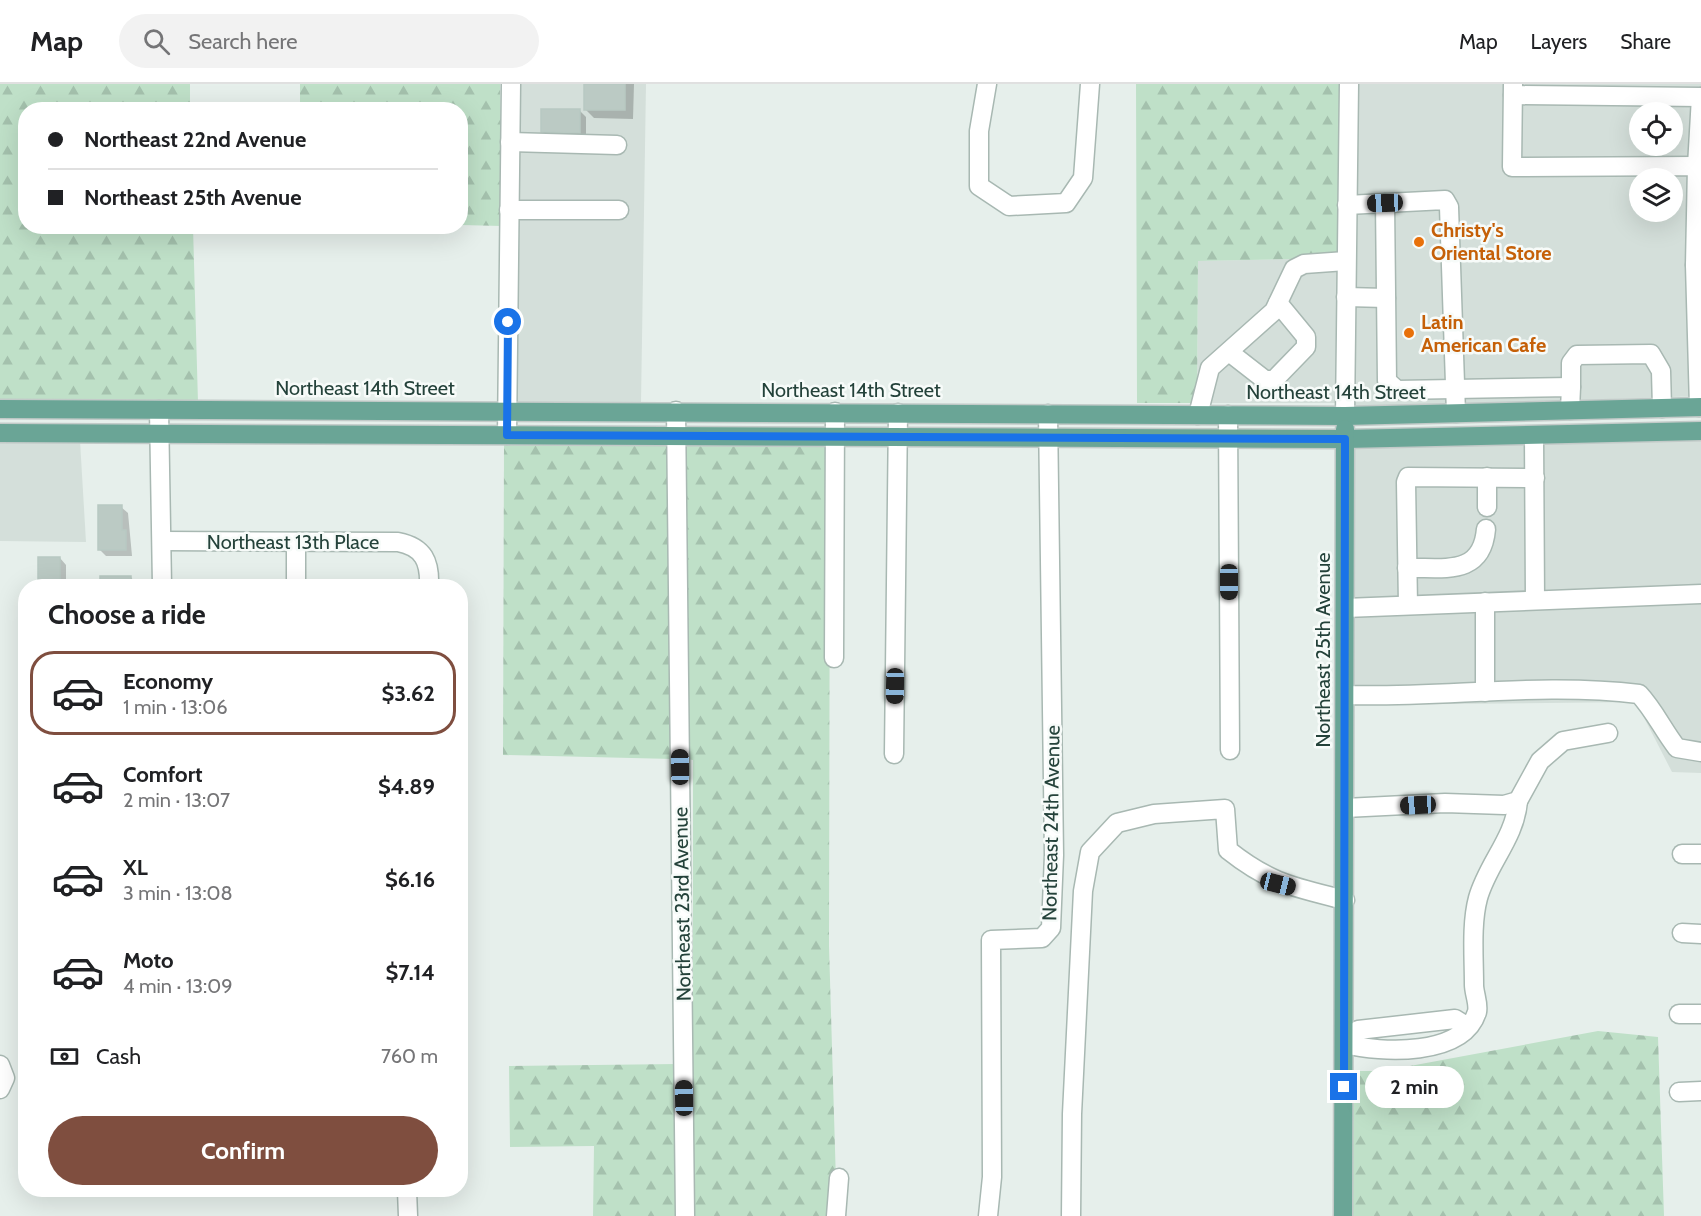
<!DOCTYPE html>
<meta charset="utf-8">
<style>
body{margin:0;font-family:Cabin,sans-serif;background:#f2f2f2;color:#202124;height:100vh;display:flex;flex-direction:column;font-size:22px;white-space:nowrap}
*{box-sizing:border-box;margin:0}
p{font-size:20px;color:#757577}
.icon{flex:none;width:33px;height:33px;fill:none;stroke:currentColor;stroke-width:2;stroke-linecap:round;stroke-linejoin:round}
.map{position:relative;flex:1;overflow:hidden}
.side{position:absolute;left:18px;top:495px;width:450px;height:618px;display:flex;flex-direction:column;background:#fff;border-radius:24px;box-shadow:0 6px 24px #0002}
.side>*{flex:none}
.banner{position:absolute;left:18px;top:18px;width:450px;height:132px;border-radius:24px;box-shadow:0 6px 24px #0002;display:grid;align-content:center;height:132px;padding:0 30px;background:#fff}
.buttons{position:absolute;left:1629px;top:18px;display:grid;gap:12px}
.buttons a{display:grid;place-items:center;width:54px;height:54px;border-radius:50%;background:#fff;box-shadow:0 6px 24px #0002;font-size:30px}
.end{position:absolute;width:27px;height:27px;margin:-14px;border:8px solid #1a73e8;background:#fff;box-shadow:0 0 0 3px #fff}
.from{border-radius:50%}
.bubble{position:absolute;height:42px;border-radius:21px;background:#fff;box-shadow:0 6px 24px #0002;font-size:20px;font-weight:700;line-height:42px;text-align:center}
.car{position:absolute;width:18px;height:36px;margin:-18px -9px;border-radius:8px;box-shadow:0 0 4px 2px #0007;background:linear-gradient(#222 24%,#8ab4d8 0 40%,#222 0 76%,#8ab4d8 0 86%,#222 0)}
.banner b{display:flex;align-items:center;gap:21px;height:57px;font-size:22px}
.banner b+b{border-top:2px solid #e0e0e0}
.banner i{width:15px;height:15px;background:#202124}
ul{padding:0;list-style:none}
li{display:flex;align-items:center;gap:18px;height:84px;margin:0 12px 9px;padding:0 18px;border:3px solid transparent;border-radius:24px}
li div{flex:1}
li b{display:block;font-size:22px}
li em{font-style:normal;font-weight:700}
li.active{border-color:#7f4e3f}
li>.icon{width:54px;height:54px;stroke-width:1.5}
h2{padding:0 30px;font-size:27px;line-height:72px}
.pay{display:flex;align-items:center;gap:15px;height:66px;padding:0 30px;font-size:22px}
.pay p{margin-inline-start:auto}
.button{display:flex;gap:12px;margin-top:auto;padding:12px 30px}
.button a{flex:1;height:69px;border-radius:36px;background:#7f4e3f;color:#fff;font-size:24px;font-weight:700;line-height:69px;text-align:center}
header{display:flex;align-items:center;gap:36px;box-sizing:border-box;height:84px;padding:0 30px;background:#fff;border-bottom:2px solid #e0e0e0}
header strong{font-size:28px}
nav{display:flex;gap:33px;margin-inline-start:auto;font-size:21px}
.search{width:420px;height:54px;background:#f2f2f2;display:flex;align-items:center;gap:15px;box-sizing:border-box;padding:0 21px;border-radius:33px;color:#757577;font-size:22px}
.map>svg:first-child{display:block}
.built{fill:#d4dfda;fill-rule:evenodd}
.forest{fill:url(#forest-firs)}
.shadow{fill:#0003}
.building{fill:#bbcac4;stroke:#b8c9c2;stroke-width:1.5}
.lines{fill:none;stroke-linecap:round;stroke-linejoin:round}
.minor-casing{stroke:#a8b8b2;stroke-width:21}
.major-casing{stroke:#c2cac8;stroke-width:21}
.minor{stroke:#fff;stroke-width:18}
.major{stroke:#6aa596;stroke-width:18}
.route{stroke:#1a73e8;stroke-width:8}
.food-dot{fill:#e8710a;stroke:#f7fbf9;stroke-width:2}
.labels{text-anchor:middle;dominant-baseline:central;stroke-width:5;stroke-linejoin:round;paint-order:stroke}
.food-label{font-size:20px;font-weight:bold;fill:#c56008;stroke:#f7fbf9;text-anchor:start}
.street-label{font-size:20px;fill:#24423a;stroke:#f7fbf9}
</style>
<header>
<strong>Map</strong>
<div class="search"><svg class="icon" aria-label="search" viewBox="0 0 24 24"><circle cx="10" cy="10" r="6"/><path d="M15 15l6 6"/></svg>Search here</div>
<nav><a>Map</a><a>Layers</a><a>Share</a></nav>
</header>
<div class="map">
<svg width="1701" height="1132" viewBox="0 0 1701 1132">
<defs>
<pattern id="forest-firs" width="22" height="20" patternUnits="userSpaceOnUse" patternTransform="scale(1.5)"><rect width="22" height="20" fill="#bfe0c8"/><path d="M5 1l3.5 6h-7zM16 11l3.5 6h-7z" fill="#a4c1ad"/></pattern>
</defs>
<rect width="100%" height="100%" fill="#e6efeb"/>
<!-- built -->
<g class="built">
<polygon points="518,0 646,0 641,319 514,319"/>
<path d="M1356,0H1701V312L1352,324ZM1640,28H1672V62H1640ZM1640,94H1672V128H1640Z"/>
<polygon points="1338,174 1338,319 1197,319 1198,177"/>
<polygon points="1701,355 1701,689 1672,688 1636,618 1352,621 1352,364"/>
<polygon points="0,357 80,357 86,458 0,457"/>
</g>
<!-- forest -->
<g class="forest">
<polygon points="0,0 190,0 190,25 26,26 26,142 193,143 198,318 0,317"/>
<polygon points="300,0 500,0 502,142 461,141 460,26 300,26"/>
<polygon points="1136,0 1342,0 1338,174 1198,177 1197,319 1137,319"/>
<polygon points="504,359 670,360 673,675 503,671"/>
<polygon points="684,360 830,361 829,862 837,1132 693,1132 693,676 687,675"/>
<polygon points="1598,947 1658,953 1664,1132 1350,1132 1352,987 1383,987"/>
<polygon points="677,980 678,1132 593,1132 594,1062 510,1063 509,982"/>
</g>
<!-- shadow -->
<g class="shadow">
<polygon points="585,0 634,0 633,35 594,34 585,25"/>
<polygon points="580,27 586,33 586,55 549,54 542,47"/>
<polygon points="121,423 128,429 132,472 106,472 99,465"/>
<polygon points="39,474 60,474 66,481 66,495 76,502 39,502"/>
<polygon points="101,493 131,493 137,502 101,502"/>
<polygon points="23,540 26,541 26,565 19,559"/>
</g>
<!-- building -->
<g class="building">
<rect x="584" y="0" width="41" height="26"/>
<polygon points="541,25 580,25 580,49 541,48"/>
<polygon points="98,421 122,421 122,446 126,446 126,466 98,466"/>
<rect x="38" y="473" width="22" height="29"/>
<rect x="100" y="492" width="31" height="10"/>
</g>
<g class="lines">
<!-- minor casing -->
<g class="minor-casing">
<g id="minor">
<polyline points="987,0 979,47 979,102 1009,122 1066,119 1083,94 1090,0"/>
<polyline points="1513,0 1512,83 1697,82 1695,181 1701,181"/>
<polyline points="1513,11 1701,13"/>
<polyline points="1701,13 1697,82 1701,82"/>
<polyline points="510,58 617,61"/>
<polyline points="1385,119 1387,297 1397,306 1571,303 1570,326"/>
<polyline points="1347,121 1445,116 1449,123 1456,329"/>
<polyline points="509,126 619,126"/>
<polyline points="1695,181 1699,323"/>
<polyline points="1346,213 1386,214"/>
<polyline points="1229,268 1265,296 1274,296 1306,263 1306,253 1278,219"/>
<polyline points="1571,303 1571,279 1577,271 1651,270 1661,287 1662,324"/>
<polyline points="159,326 162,502"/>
<polyline points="676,327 685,1132"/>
<polyline points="1198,331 1210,284 1274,227 1294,185 1304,180 1346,177"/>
<polyline points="1228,331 1230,666"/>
<polyline points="1345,332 1349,0"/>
<polyline points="507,351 511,0"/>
<polyline points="1534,352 1535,516"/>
<polyline points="1487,393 1487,423"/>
<path d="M162,457L398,458C424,463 430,478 429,502"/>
<path d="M1407,484C1443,483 1482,493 1486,445"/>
<polyline points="296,502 296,458"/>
<polyline points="1485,518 1485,608"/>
<polyline points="1408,521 1406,398 1408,393 1535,394"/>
<polyline points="1345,524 1701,510"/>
<polyline points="834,574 835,328"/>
<path d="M1345,611C1443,614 1542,598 1639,610C1654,626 1663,646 1677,664L1701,668"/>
<polyline points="894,670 898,329"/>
<polyline points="1345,724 1445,719 1504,721 1518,717 1540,677 1563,657 1608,649"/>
<polyline points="1682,770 1701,770"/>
<polyline points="1682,849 1701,850"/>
<polyline points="1679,930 1701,930"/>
<path d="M1468,943L1455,935L1358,946L1345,960C1381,969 1463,973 1477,928C1479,920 1474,909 1474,901C1474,873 1471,840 1478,814C1488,779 1515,754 1518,717"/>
<polyline points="0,981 5,994 0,1005"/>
<polyline points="1679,1008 1701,1007"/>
<polyline points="407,1106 408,1132"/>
<polyline points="836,1132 839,1094"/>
<polyline points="988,1132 992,1093 991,856 1042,854 1051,844 1054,771 1048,330"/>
<path d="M1071,1132L1072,1030L1083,807L1090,768L1117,739L1154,730L1225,725L1228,766C1271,800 1294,803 1345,816"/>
</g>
</g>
<!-- major casing -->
<g class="major-casing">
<g id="major">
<polyline points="0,325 1345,332 1701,323"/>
<polyline points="0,349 1345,355 1701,347"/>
<polyline points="1343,1132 1345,345"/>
</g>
</g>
<!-- minor -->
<use href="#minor" class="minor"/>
<!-- major -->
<use href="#major" class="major"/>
</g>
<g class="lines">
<!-- route -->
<polyline class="route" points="508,238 507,351 1345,355 1344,1003"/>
</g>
<!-- markers -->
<g class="food-dot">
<circle cx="1419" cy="158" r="6"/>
<circle cx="1409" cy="249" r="6"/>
</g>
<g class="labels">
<!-- food labels -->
<g class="food-label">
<text x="1431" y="146">Christy's<tspan x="1431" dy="23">Oriental Store</tspan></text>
<text x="1421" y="238">Latin<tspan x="1421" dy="23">American Cafe</tspan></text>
</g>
<!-- street labels -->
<g class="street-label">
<text x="365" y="304">Northeast 14th Street</text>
<text x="851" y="306">Northeast 14th Street</text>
<text x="1336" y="308">Northeast 14th Street</text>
<text x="293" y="458">Northeast 13th Place</text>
<text transform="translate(1323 566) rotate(-90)">Northeast 25th Avenue</text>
<text transform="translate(1051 739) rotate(-89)">Northeast 24th Avenue</text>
<text transform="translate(682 820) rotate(-91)">Northeast 23rd Avenue</text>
</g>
</g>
</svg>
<div class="buttons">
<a><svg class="icon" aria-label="locate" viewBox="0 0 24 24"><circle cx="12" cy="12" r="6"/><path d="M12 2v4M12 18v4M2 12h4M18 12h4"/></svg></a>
<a><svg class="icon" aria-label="layers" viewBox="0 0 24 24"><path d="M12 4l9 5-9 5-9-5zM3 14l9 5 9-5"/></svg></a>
</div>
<i class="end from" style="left:508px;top:238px"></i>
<i class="end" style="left:1344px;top:1003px"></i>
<div class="bubble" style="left:1365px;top:982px;width:99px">2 min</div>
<i class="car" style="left:1385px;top:119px;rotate:268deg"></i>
<i class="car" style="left:1229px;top:498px;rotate:180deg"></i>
<i class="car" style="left:895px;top:602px;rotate:181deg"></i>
<i class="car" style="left:680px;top:683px;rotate:359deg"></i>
<i class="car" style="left:1418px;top:721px;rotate:267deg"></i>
<i class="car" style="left:1278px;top:800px;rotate:104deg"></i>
<i class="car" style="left:684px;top:1014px;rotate:359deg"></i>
<div class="banner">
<b><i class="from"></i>Northeast 22nd Avenue</b>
<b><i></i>Northeast 25th Avenue</b>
</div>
<section class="side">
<h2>Choose a ride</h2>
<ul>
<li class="active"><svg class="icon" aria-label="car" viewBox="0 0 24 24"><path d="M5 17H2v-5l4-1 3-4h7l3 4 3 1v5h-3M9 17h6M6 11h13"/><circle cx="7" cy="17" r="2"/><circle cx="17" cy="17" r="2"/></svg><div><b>Economy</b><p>1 min · 13:06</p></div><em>$3.62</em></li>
<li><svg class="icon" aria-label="car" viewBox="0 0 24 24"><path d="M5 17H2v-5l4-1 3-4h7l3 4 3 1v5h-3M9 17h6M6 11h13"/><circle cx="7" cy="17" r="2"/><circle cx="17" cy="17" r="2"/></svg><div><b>Comfort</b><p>2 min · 13:07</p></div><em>$4.89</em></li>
<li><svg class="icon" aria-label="car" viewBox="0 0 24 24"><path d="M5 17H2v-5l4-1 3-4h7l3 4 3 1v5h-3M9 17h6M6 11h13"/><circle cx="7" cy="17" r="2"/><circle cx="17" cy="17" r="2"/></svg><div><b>XL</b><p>3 min · 13:08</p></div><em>$6.16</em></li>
<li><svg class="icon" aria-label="car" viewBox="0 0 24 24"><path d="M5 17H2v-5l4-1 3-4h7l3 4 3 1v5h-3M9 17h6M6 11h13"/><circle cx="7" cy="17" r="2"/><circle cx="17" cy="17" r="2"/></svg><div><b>Moto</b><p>4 min · 13:09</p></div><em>$7.14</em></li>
</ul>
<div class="pay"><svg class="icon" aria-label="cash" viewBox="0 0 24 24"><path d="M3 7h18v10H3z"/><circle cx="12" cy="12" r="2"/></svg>Cash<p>760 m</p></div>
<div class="button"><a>Confirm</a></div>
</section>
</div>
